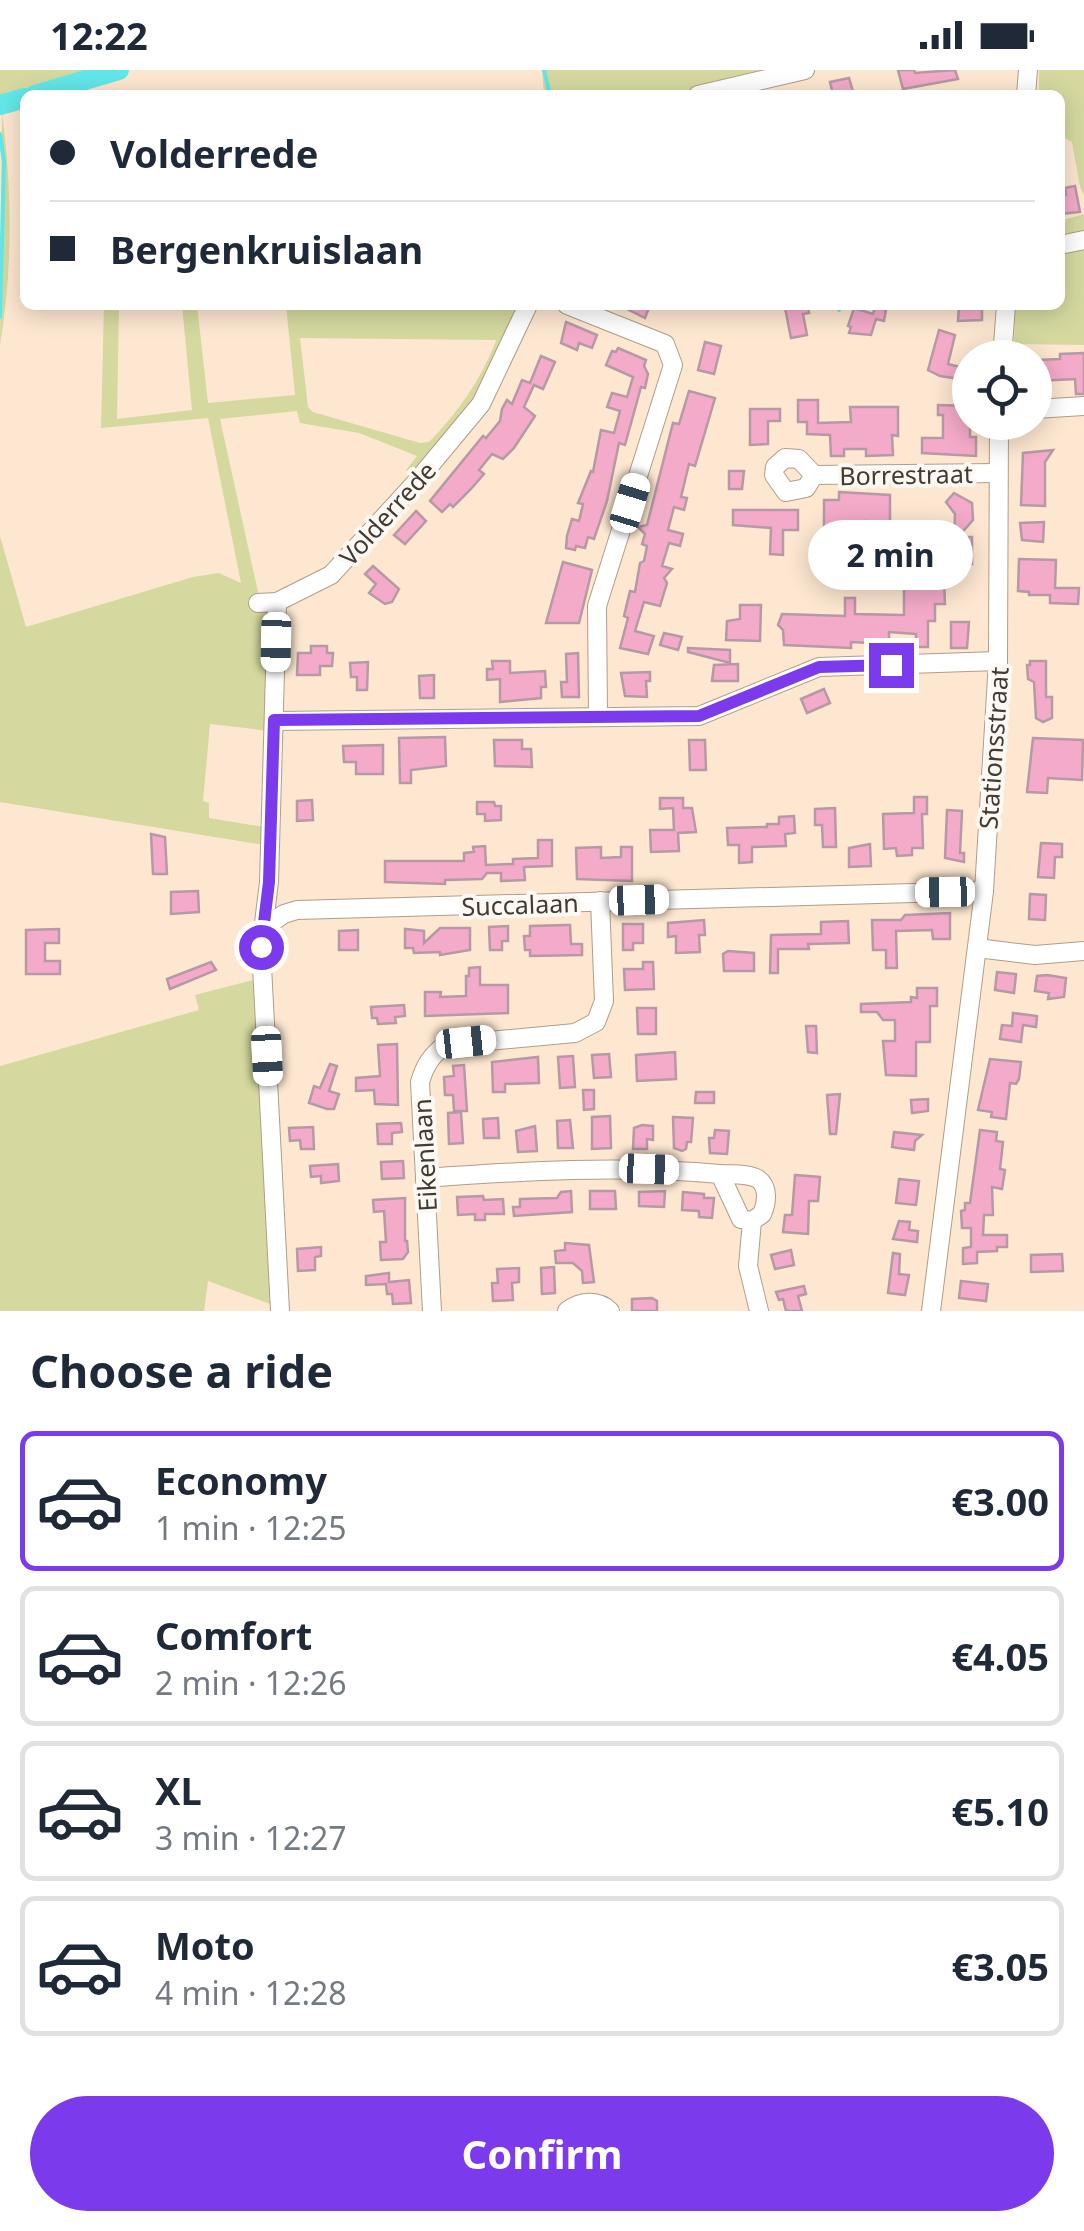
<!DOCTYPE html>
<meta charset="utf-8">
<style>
body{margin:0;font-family:"Noto Sans",sans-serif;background:#f2f2f3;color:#1f2937;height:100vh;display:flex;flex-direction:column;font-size:38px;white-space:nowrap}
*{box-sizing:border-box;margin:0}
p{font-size:32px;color:#747a83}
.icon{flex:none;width:55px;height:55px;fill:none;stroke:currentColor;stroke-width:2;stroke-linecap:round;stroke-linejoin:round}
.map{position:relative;height:1241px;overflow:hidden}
.drawer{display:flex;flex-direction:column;background:#fff;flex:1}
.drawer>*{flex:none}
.guide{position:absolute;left:20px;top:20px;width:1045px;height:220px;border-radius:15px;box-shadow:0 5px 25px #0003;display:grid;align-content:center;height:220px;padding:0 30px;background:#fff}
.controls{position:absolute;left:952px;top:270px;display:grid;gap:20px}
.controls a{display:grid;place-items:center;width:100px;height:100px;border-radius:50%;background:#fff;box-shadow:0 5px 25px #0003;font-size:50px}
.end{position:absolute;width:45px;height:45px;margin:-22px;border:12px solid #7c3aed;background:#fff;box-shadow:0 0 0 5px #fff}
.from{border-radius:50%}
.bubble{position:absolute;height:70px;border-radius:35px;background:#fff;box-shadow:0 5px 25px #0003;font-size:32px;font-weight:700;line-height:70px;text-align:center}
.car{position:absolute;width:30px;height:60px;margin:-30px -15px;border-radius:12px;box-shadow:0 0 8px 2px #0007;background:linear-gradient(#fff 24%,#345 0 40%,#fff 0 76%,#345 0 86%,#fff 0)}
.guide b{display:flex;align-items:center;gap:35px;height:95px;font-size:38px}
.guide b+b{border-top:2px solid #e0e1e3}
.guide i{width:25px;height:25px;background:#1f2937}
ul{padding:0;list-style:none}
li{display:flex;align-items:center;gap:30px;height:140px;margin:0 20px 15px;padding:0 10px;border:5px solid #e0e1e3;border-radius:15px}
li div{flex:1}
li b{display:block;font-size:38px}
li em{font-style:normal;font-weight:700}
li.selected{border-color:#7c3aed}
li>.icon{width:90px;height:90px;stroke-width:1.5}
h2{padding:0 30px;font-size:45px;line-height:120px}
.primary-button{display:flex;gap:20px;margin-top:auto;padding:20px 30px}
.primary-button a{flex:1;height:115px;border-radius:60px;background:#7c3aed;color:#fff;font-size:40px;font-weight:700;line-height:115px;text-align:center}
.status{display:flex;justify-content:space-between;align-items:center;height:70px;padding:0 50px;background:#fff;direction:ltr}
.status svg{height:28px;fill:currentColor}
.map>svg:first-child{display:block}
.green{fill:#d5d9a0;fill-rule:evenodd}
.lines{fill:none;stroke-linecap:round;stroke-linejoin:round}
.stream{stroke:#62e7e8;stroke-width:4}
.river{stroke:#62e7e8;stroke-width:20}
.building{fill:#f4abc9;stroke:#b699a4;stroke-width:2.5}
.minor-casing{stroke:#b19d88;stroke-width:20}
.minor{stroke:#fff;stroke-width:18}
.route{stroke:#7c3aed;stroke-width:12}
.labels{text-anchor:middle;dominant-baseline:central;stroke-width:8;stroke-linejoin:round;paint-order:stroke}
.street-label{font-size:25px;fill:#433a31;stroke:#fcf8f3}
</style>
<div class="status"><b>12:22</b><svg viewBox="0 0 49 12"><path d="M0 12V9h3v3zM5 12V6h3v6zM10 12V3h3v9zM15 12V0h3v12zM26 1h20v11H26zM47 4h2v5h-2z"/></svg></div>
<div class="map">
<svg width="1084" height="1241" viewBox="0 0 1084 1241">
<rect width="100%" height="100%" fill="#fde7d1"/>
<!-- green -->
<g class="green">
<polygon points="0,0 105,0 0,30"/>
<polygon points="542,0 780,0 671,25 544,25"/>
<polygon points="1039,0 1084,0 1084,125 1080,117 1072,72 1060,65 1060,25 1039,25"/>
<path d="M2,43C12,119 13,198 0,275Z"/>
<polygon points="1084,144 1084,275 1014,274 1015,235 1060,235 1063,150"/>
<path d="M104,235H119L117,349L192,340L182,235H197L208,333L295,325L286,235H522L491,311L416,406L406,400L417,386L359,363L300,353L297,341L220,349L258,522L264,527L249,532L268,541L270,661L210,654L203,731L209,733V748L264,757V775L0,732V466L26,557L193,507L219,503L241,513L208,348L101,358ZM300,268L496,270V271C481,309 458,343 429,372L420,373L313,342L308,337Z"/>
<polygon points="253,910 273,1235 208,1211 204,1241 0,1241 0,996 199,940 195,925"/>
</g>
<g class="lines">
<!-- stream -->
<g class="stream">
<polyline points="544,0 550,25"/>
<polyline points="0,64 4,92 0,247"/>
<polyline points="839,240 841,235"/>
</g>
<!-- river -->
<g class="river">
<polyline points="35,25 119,0"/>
<polyline points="0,35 25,28"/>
</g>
</g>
<!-- building -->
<g class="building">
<polygon points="898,0 914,0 915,3 955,0 958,9 903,19"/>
<polygon points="849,8 854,25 833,25 830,12"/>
<polygon points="1075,116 1080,142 1060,144 1060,126 1066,125 1065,118"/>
<polygon points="619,235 650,235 645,248"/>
<polygon points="788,235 808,235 809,243 803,244 807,265 791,268 785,238"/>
<polygon points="959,235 982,235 982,250 958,251"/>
<polygon points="875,237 886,240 884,251 876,249 871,265 849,263 851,257 848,256 854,238 873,244"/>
<polygon points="566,252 597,265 592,278 579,273 577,280 561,273"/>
<polygon points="939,260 955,265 948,294 964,298 960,309 940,306 928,300"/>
<polygon points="705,272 721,276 714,304 698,300"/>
<polygon points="618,278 646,290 644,296 648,304 645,318 641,317 625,375 619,373 607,431 594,469 588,467 585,478 576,476 575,480 566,478 567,466 572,449 579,451 583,434 578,433 591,401 593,402 601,360 614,363 620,341 607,337 612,323 627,327 633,307 606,295 612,281 616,282"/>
<polygon points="1084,283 1084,324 1076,324 1075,309 1038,311 1037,290 1060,289 1060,284"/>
<polygon points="541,286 555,292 543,319 534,315 524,337 535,346 514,378 503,389 492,384 479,400 484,404 470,420 453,437 450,434 442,442 430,431 483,366 486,368 500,351 502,339 507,330 512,334 522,310 530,313"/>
<polygon points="689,321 715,328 695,396 689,394 681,427 687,428 684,440 674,437 668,460 683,464 680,476 669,473 662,496 672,499 664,508 667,513 660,536 644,532 635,561 654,566 648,584 620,578 628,548 624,546 630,521 635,522 640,493 644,491 647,476 642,474 645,464 638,457 647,455 673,353 679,354"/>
<polygon points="798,330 818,330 818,353 851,352 850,337 898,337 898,366 892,365 893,385 866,386 866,379 844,379 844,386 831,386 830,365 807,364 807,352 798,352"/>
<polygon points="938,335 970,336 970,367 976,367 976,386 922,383 922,368 943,368 943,345 938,345"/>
<polygon points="750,339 780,339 780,351 768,351 768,374 750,375"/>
<polygon points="1053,380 1045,392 1045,436 1021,435 1023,383"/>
<polygon points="729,401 744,401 742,419 729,419"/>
<polygon points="839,422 890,425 890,452 865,451 865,463 838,462 838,457 824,457 824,430 839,430"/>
<polygon points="954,423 972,433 973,450 958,467 972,467 972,494 953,494 955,444 946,432"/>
<polygon points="733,440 798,440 798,460 783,460 783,485 770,484 771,458 733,455"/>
<polygon points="416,441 426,451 405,474 394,465"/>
<polygon points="1044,452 1043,472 1022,470 1020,453"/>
<polygon points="929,488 938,492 932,510 944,510 945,534 935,534 935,551 928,551 928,577 916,577 916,564 889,562 889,574 851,572 851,578 784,575 783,560 778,555 782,544 845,546 845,528 855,528 855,544 904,545 904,504 921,504 921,494 927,494"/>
<polygon points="1019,489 1056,490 1055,518 1079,518 1078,534 1050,533 1050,525 1029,525 1029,522 1018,521"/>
<polygon points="563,492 592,500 579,553 546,553"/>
<polygon points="373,496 399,519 392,532 385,534 369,523 376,514 365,504"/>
<polygon points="740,535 761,535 760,571 726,570 727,551 740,549"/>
<polygon points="951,552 969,552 967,578 951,578"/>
<polygon points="664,563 682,567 678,580 660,575"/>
<polygon points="311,576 327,576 327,583 333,583 332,596 320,596 320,605 297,605 298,583 311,583"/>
<polygon points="688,578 730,580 730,593 688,582"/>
<polygon points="578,583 579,627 562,627 561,612 567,612 566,584"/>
<polygon points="492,591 510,591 510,603 545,601 546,617 541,617 541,628 500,632 500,609 487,610 487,599 493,599"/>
<polygon points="1030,591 1046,591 1046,627 1052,627 1052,648 1043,652 1036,648 1034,612 1028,609 1027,595 1030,595"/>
<polygon points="368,592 367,620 357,620 357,607 351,607 350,593"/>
<polygon points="738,594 738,611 712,611 714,595"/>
<polygon points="650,602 650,611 646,611 647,627 625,626 621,603"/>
<polygon points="434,605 434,628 420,628 419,606"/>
<polygon points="824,619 830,633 807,643 801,629"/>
<polygon points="445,667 446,696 411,700 411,713 400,713 399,668"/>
<polygon points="1033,668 1083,670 1082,710 1048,708 1047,723 1027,722"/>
<polygon points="494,670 522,670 522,679 531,679 532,697 495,696"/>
<polygon points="689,670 705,670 706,700 690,700"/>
<polygon points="383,675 383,704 356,704 356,692 344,692 343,676"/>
<polygon points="914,727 927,727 927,744 922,744 923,778 912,778 912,785 897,786 896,778 884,779 883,744 914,743"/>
<polygon points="660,728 683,728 683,738 692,738 696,762 678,763 679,781 651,782 650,760 674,760 673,738 660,739"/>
<polygon points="312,730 313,750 297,751 297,731"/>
<polygon points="477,732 494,732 495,736 501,736 501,750 485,751 485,744 477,744"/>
<polygon points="835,738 836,777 823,777 822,755 815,755 815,739"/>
<polygon points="947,740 962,741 960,783 964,783 964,792 945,788"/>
<polygon points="794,746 795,763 785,764 786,776 752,777 752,792 739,793 739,775 728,775 727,758 767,757 767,754 779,754 779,747"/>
<polygon points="151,764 165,767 167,804 153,804"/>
<polygon points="538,770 552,770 552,796 524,797 525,810 501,811 501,803 487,803 482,809 445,810 445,814 385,812 385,791 464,791 464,783 474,782 473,777 485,776 486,795 513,794 513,789 538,788"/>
<polygon points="1041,773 1062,774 1062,787 1055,787 1054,808 1038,807"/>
<polygon points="870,774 871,796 849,797 849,778"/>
<polygon points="601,777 601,788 621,787 621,777 632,777 632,811 577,809 576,778"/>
<polygon points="198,821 199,842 171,844 171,822"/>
<polygon points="1030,824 1046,825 1045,850 1029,849"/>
<polygon points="950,843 950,869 933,869 932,860 896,861 897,898 886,898 886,880 873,880 872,850 901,850 905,845"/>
<polygon points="704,850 705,865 699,865 700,882 676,883 676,866 668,867 668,853"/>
<polygon points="848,851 849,873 808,874 809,879 778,879 778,903 770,903 771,865 821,864 821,852"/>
<polygon points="623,854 643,854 643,873 633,873 633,880 623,880"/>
<polygon points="566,855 570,855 571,874 582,874 582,885 530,886 530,880 525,880 524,866 530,866 530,856"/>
<polygon points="508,856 508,871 502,871 502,880 490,880 489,857"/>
<polygon points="440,858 470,858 470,880 440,885 440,882 414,883 413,878 405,878 405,859 424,861 424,873"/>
<polygon points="59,859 59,873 45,873 45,891 60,891 60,904 26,904 26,860"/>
<polygon points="358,860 358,880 339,880 339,861"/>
<polygon points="728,881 754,883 754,901 724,901 723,884"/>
<polygon points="211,892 216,900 170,919 167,909"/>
<polygon points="643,892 653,892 654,919 625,920 624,899 643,899"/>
<polygon points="480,897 480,915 508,915 508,943 425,946 425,922 441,922 440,927 466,926 466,906 469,906 469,898"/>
<polygon points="997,902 1016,904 1014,923 995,920"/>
<polygon points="1047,905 1066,908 1064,927 1048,929 1049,923 1035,921 1037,906"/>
<polygon points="917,918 937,918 937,936 930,936 930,972 916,972 916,1006 886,1005 883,971 895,971 895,950 883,950 877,942 861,942 861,934 911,932 911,927 917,928"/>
<polygon points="404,935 405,946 395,947 396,953 378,954 377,948 372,948 371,937"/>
<polygon points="637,938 656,938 656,964 638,964"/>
<polygon points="1013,943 1037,946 1036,957 1023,955 1021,972 1000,969 1002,955 1012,956"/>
<polygon points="806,956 816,956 817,983 808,982"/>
<polygon points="397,974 398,1035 375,1034 374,1020 356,1021 356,1008 380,1006 378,975"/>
<polygon points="675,982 676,1009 637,1011 636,985"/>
<polygon points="609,984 611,1007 594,1008 592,985"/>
<polygon points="573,986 575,1017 560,1018 558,987"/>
<polygon points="538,987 539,1013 505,1014 505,1022 493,1022 492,992"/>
<polygon points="990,989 1021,992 1019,1009 1016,1014 1010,1013 1006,1049 991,1047 992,1042 978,1040"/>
<polygon points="330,994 337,996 329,1021 339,1024 334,1039 327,1039 309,1033 314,1016 320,1018"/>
<polygon points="464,995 467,1041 454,1041 453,1025 445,1025 444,1007 454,1006 453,996"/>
<polygon points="583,1020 594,1020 594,1039 584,1040"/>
<polygon points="696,1022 714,1022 714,1033 695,1033"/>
<polygon points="840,1024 836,1064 830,1064 827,1025"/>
<polygon points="928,1029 928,1041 912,1043 911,1030"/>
<polygon points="461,1042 463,1073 449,1074 448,1043"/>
<polygon points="610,1046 611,1078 592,1079 592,1047"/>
<polygon points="673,1047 693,1048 691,1072 687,1072 686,1079 682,1081 674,1078"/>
<polygon points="498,1048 499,1068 484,1068 483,1049"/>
<polygon points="570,1050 573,1078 558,1078 557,1051"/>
<polygon points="401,1053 402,1062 392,1063 392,1074 378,1074 377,1054"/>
<polygon points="642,1055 653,1056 653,1070 647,1069 647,1079 633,1079 634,1058"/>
<polygon points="535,1056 537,1081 518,1082 516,1061"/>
<polygon points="313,1057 314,1079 301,1079 300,1070 290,1071 289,1058"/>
<polygon points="715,1060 729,1061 727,1084 710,1083 709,1068 714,1068"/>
<polygon points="980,1060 997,1062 996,1071 1003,1072 1000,1099 1005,1100 1002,1119 992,1117 993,1145 984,1145 983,1165 1007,1165 1007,1177 997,1177 997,1181 977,1182 977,1193 963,1194 963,1178 971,1177 971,1158 962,1158 961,1141 965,1140 965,1133 970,1133"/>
<polygon points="894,1062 922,1065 915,1071 914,1080 898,1078 892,1077"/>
<polygon points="403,1091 404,1108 382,1109 381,1092"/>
<polygon points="338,1094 339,1111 321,1113 321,1106 311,1107 310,1096"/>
<polygon points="795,1105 820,1107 818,1131 809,1131 808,1164 783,1162 785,1145 792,1145"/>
<polygon points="899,1109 919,1111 916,1135 896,1133"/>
<polygon points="571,1121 572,1142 514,1146 513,1137 520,1137 520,1129 557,1128 561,1122"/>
<polygon points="590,1121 615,1121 616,1139 590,1139"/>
<polygon points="665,1121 664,1137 639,1136 639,1122"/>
<polygon points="683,1122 704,1124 704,1128 714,1128 712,1148 699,1147 699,1141 682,1140"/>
<polygon points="483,1126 484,1130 503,1129 504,1144 485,1144 485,1150 475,1150 475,1144 458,1145 457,1127"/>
<polygon points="405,1128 405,1171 407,1171 408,1182 403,1189 381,1190 380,1172 386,1172 384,1141 374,1142 373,1130"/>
<polygon points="899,1151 910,1152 909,1160 918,1161 917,1172 893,1169"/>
<polygon points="565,1173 589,1175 594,1212 583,1213 582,1201 573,1193 556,1193 555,1181 565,1180"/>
<polygon points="321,1177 321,1186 315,1187 315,1200 298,1201 297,1179"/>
<polygon points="791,1180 794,1195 775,1199 771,1185"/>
<polygon points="893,1183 900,1184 899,1204 909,1205 905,1225 888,1223"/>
<polygon points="1062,1184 1063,1201 1031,1202 1031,1185"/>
<polygon points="554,1197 555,1223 542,1224 541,1198"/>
<polygon points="519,1198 519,1212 512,1213 513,1230 493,1231 492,1213 498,1213 497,1199"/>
<polygon points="389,1203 389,1212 409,1210 411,1233 393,1234 392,1224 387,1224 386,1214 366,1215 366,1206"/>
<polygon points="961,1211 988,1214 986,1231 959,1228"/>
<polygon points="804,1216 806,1224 798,1226 802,1241 786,1241 783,1229 779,1230 776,1222"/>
<polygon points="652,1228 657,1231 657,1241 632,1241 632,1229"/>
</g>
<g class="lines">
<!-- minor casing -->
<g class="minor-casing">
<g id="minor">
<polyline points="698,25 805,0"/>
<polyline points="1026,25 1028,0"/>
<polyline points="1060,175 1084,170"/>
<polyline points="567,235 665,274 673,295 597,536 598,647"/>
<polyline points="1002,288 1006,235"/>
<polyline points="1035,339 1084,336"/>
<polyline points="814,405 806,418 786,422 774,405 775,397 785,388 799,389 814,405 997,403"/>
<polyline points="277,532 269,812 261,877 280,1241"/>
<polyline points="258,533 277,532 331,505 417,411 481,334 528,235"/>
<polyline points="275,651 699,646 819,597 998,591"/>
<polyline points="263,858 284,844 297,840 984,821"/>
<polyline points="977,878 1035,885 1084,881"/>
<path d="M425,1108C523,1101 621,1095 720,1104C731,1105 748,1103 758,1109C769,1117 767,1133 762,1144L752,1151L741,1149L720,1104"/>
<polyline points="752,1151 748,1196 759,1241"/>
<path d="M432,1241L420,1012C425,995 431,986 445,975L575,963L596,952L604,931L600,831"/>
<path d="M567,1241C580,1231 598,1229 610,1241"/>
<polyline points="931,1241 984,821 998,591 999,352"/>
</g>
</g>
<!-- minor -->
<use href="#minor" class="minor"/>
</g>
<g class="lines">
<!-- route -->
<polyline class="route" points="261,877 269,812 274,650 699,646 819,597 891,595"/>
</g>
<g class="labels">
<!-- street labels -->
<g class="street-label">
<text transform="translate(906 404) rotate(-1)">Borrestraat</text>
<text transform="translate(387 443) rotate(-48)">Volderrede</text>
<text transform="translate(993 678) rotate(-86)">Stationsstraat</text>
<text transform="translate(520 834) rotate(-2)">Succalaan</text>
<text transform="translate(424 1085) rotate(-93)">Eikenlaan</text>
</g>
</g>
</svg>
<div class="controls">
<a><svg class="icon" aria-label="locate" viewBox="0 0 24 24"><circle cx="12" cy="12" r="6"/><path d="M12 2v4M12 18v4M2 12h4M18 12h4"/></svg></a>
</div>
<i class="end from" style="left:261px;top:877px"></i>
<i class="end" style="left:891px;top:595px"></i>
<div class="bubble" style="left:808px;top:450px;width:165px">2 min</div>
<i class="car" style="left:630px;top:433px;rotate:17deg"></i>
<i class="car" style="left:276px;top:572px;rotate:181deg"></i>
<i class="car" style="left:945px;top:822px;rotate:269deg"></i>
<i class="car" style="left:639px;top:830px;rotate:88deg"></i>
<i class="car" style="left:466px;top:972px;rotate:84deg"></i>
<i class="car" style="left:267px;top:986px;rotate:177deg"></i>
<i class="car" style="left:649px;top:1099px;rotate:92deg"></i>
<div class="guide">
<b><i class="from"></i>Volderrede</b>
<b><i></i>Bergenkruislaan</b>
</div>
</div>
<section class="drawer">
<h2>Choose a ride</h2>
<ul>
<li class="selected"><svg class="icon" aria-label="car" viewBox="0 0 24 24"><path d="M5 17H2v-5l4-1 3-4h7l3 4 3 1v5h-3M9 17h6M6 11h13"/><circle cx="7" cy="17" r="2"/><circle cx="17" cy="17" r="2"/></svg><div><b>Economy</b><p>1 min · 12:25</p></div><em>€3.00</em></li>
<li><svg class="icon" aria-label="car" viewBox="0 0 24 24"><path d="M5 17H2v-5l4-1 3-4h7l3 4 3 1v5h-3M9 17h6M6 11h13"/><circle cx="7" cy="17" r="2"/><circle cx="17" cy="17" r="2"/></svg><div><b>Comfort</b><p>2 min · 12:26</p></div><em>€4.05</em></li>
<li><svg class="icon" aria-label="car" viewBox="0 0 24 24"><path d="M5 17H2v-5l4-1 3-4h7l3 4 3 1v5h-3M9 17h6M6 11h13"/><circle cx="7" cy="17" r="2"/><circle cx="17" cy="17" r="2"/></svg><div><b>XL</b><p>3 min · 12:27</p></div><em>€5.10</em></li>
<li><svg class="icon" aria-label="car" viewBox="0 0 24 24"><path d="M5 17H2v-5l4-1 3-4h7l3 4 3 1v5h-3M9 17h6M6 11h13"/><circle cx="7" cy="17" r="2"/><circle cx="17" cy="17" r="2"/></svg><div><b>Moto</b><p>4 min · 12:28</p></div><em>€3.05</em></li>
</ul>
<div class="primary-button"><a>Confirm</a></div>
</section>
